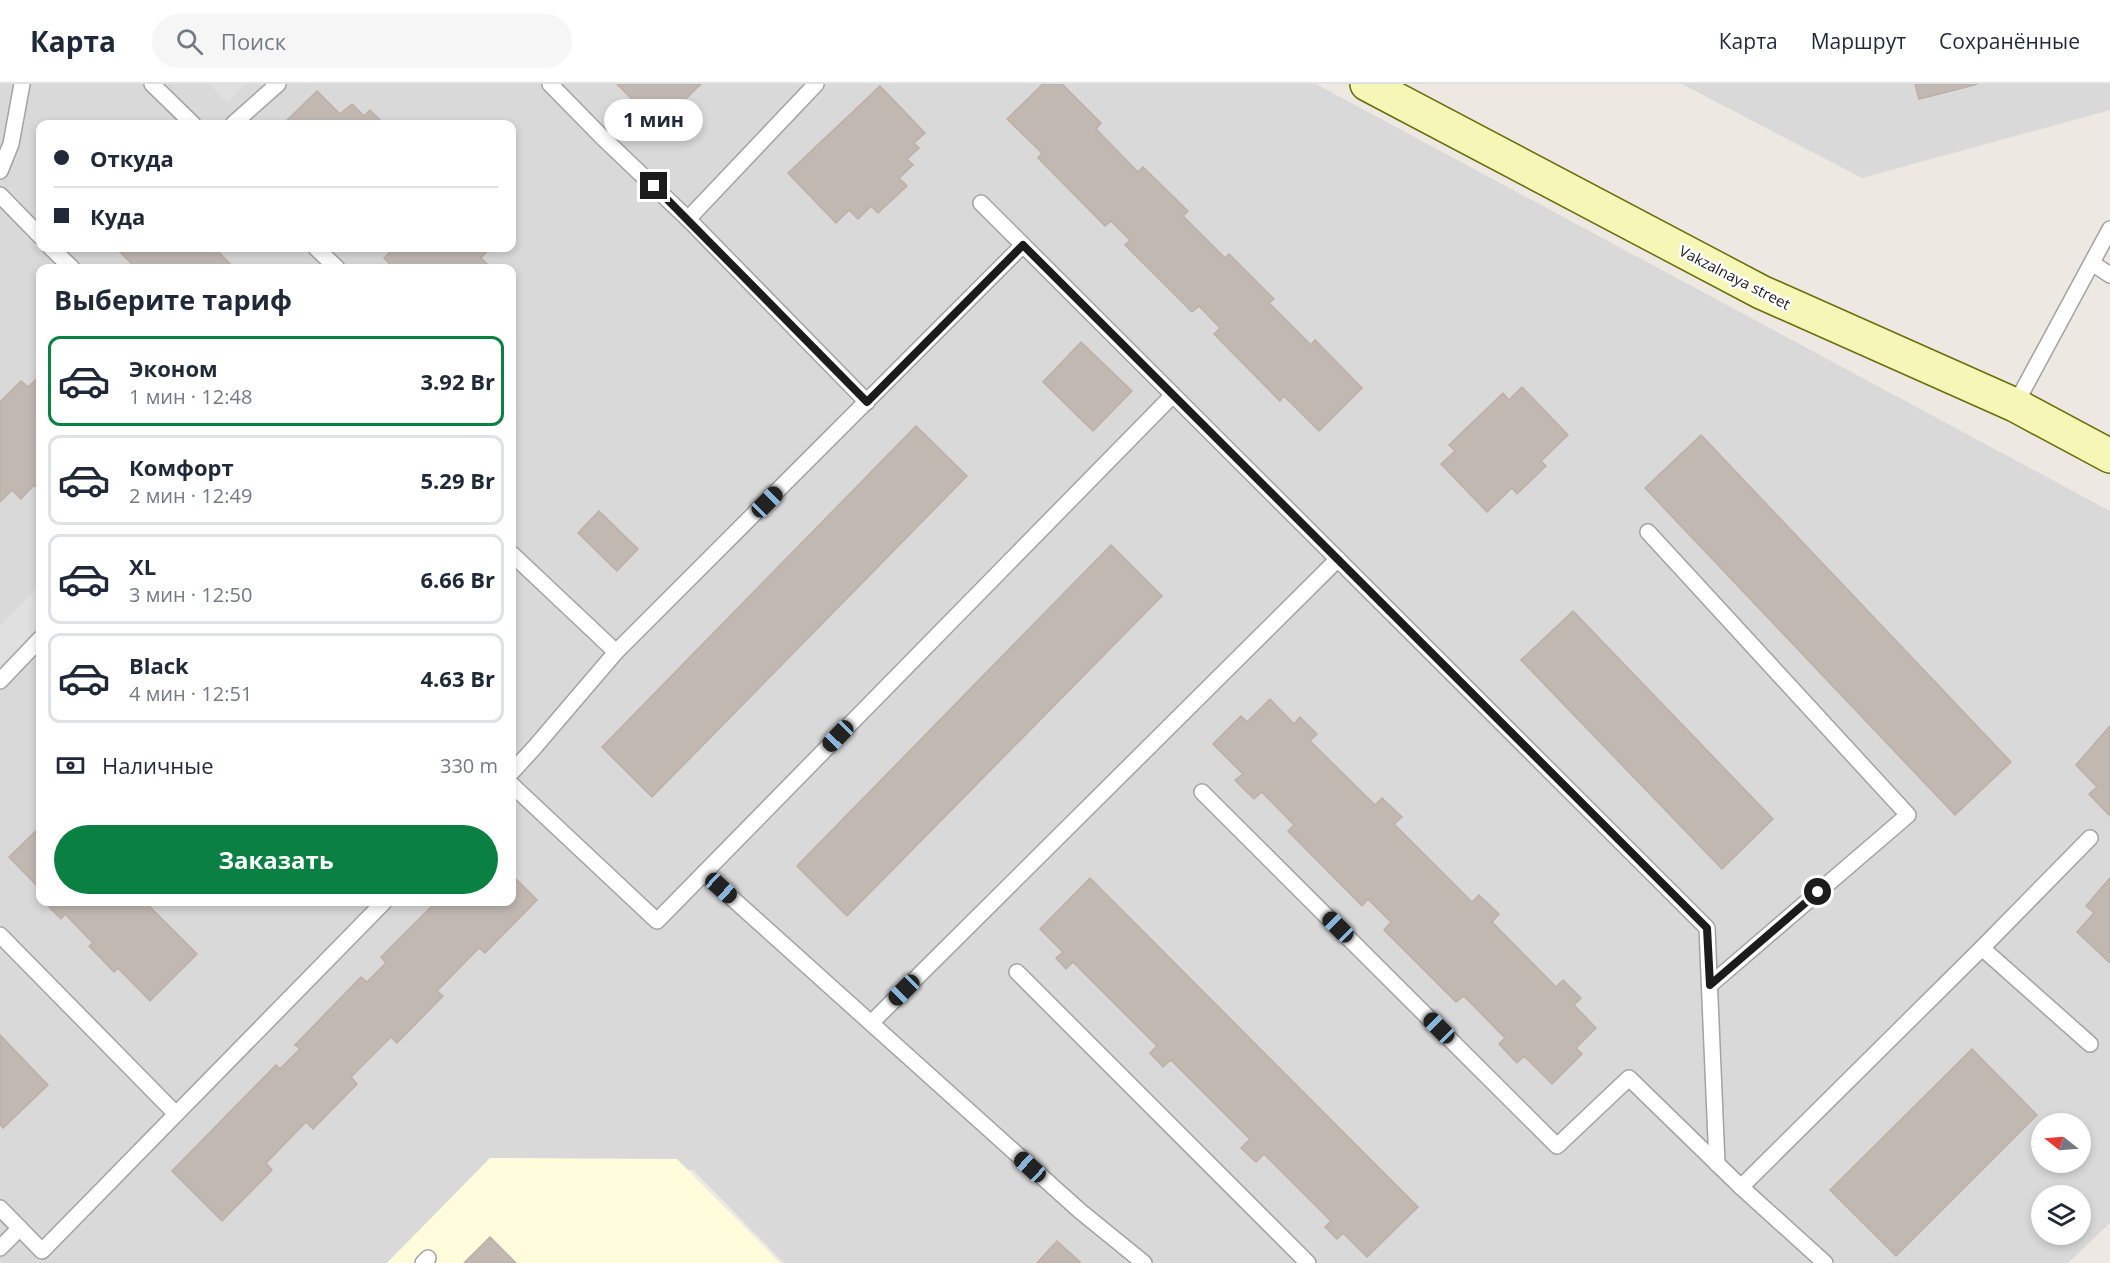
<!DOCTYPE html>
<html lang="ru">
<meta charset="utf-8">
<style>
body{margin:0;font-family:"Open Sans",sans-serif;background:#f6f6f7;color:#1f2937;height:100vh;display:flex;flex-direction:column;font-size:22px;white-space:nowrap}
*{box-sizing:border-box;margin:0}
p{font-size:20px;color:#747a83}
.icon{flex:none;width:33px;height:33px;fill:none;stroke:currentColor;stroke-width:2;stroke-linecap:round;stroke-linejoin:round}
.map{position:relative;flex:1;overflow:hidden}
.panel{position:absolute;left:36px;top:180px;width:480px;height:642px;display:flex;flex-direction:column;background:#fff;border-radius:12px;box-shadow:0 3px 9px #0003}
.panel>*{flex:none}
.banner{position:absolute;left:36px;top:36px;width:480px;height:132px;border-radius:12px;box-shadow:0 3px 9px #0003;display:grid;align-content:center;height:132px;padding:0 18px;background:#fff}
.needle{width:39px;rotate:287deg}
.tools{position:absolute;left:2031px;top:1029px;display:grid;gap:12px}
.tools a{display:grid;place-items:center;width:60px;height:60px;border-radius:50%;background:#fff;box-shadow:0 3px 9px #0003;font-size:30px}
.end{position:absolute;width:27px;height:27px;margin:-14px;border:8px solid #1c1c1c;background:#fff;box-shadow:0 0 0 3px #fff}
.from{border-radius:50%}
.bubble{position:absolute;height:42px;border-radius:21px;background:#fff;box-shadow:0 3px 9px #0003;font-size:20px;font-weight:700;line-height:42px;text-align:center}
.car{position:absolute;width:18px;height:36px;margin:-18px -9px;border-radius:8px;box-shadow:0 0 4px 2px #0007;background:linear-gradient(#222 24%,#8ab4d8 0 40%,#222 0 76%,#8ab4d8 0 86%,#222 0)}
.banner b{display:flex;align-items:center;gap:21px;height:57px;font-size:22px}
.banner b+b{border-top:2px solid #e0e1e3}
.banner i{width:15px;height:15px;background:#1f2937}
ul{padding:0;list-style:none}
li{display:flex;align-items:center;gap:18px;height:90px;margin:0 12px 9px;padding:0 6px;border:3px solid #e0e1e3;border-radius:12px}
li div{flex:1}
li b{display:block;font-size:22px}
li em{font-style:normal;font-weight:700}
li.current{border-color:#0b8043}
li>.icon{width:54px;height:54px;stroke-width:1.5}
h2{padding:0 18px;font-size:27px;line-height:72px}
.pay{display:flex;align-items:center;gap:15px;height:66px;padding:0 18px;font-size:22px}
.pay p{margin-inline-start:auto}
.cta{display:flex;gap:12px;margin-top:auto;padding:12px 18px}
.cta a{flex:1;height:69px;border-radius:36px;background:#0b8043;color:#fff;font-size:24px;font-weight:700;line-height:69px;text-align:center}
header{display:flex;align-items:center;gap:36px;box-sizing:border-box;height:84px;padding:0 30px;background:#fff;border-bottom:2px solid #e0e1e3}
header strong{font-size:28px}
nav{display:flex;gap:33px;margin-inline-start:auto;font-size:21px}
.search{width:420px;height:54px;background:#f6f6f7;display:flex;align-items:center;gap:15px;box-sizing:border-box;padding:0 21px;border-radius:33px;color:#747a83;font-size:22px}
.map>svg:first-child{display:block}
.residential{fill:#dad9d9;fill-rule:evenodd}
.education{fill:#fefcda}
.parking{fill:#e0e0e0}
.building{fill:#c1b8b2;stroke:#beafa5;stroke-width:1.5}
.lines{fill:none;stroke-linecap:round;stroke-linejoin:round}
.service-casing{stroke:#a3a3a3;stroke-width:18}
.secondary-casing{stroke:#676d09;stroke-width:36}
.service{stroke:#fff;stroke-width:15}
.secondary{stroke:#f6f6b6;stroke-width:33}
.route{stroke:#1c1c1c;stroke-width:8}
.labels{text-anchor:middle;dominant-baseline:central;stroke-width:5;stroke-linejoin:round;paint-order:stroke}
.street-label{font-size:15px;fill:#1c1c1c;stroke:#fff}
</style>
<header>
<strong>Карта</strong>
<div class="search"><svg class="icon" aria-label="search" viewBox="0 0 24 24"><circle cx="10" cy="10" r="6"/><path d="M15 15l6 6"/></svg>Поиск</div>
<nav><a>Карта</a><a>Маршрут</a><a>Сохранённые</a></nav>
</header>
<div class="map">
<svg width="2110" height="1179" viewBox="0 0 2110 1179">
<rect width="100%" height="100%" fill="#ede9e2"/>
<!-- residential -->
<g class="residential">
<path d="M0,0H1316L2110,427V1139L2068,1179H784L693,1086L490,1075L387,1179H0ZM40,40H512V164H40ZM40,184H512V818H40ZM2042,1040H2080V1078H2042ZM2042,1112H2080V1150H2042Z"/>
<polygon points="1682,0 2110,0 2110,26 1862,94"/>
</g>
<!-- education -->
<polygon class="education" points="490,1074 677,1075 780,1179 387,1179"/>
<!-- parking -->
<g class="parking">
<polygon points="209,0 246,0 227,19"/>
<polygon points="40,501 40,541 0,582 0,542"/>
</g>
<!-- building -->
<g class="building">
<polygon points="617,0 701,0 658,42"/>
<polygon points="1043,0 1062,0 1101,39 1096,45 1138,88 1143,83 1188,127 1183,132 1225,174 1229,170 1274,215 1269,219 1311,261 1315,256 1362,304 1319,347 1284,312 1280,317 1214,250 1220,244 1199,222 1192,228 1125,161 1130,156 1111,137 1105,142 1038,74 1042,69 1007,35"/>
<polygon points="1915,0 1978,0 1919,15"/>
<polygon points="880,2 925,49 914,59 919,64 907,75 913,81 899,94 907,102 878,129 871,122 858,135 849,126 836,139 788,89"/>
<polygon points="317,7 340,30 352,20 364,32 370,26 384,40 283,40"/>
<polygon points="116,164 215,164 234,184 136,184"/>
<polygon points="385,164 490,164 481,174 491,184 394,184 384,174 390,168"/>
<polygon points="1081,258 1132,307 1093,347 1043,298"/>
<polygon points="40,292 40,407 34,401 21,415 12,406 0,418 0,318 21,297 28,303"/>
<polygon points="1522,303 1568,351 1541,377 1546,382 1517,410 1512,404 1487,428 1441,380 1455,367 1449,361 1503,309 1509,316"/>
<polygon points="916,342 967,392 652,713 602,663"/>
<polygon points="1701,351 2011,678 1955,731 1645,404"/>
<polygon points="599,427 638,465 617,487 578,449"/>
<polygon points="1111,461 1162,512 847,832 797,782"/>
<polygon points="1573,527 1773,735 1722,785 1521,576"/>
<polygon points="1270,615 1294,640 1300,633 1317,650 1310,657 1375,721 1382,714 1402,733 1394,740 1472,818 1479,811 1499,830 1492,838 1556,903 1563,896 1581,914 1574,921 1596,944 1576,964 1582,970 1552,1000 1524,972 1517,979 1499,960 1505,954 1464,912 1456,918 1384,846 1391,838 1368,815 1362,822 1288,747 1294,741 1262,708 1254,715 1235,696 1243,690 1213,660 1241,632 1247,638"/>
<polygon points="2110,642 2110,732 2089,710 2097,703 2076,681"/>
<polygon points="40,743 40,805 9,773"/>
<polygon points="512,791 537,816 485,869 479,864 437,907 443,912 397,959 391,953 351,993 357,1000 313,1045 306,1038 266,1079 272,1086 222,1137 172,1087 276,981 280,985 300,965 295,961 361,893 367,898 386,879 381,873 436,818 512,818"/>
<polygon points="1090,794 1418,1123 1367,1173 1343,1149 1337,1155 1325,1143 1331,1137 1264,1070 1256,1078 1241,1064 1250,1055 1171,976 1163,983 1150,969 1157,962 1073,878 1066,885 1056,874 1063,868 1040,845"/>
<polygon points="2110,794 2110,879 2077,848 2094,829 2086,822"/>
<polygon points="44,818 145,818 197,870 150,917 118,884 114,888 89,862 93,859 65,830 61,835"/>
<polygon points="0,951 48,1001 3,1044 0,1040"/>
<polygon points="1972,965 2037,1031 1896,1172 1830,1106"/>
<polygon points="490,1153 516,1179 464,1179"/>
<polygon points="1057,1157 1081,1179 1037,1179"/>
</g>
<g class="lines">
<!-- service casing -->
<g class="service-casing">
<g id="service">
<polyline points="152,0 193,40"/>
<polyline points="550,0 602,53 688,135 867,318"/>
<polyline points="233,40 278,0"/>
<polyline points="0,87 11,60 22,0"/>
<polyline points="0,111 40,152"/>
<polyline points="981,119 1707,844 1717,1080"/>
<polyline points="688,135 816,0"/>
<polyline points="51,164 72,184"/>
<polyline points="316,164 337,184"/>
<polyline points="2092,179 2110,191"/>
<polyline points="2015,321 2110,145"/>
<polyline points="1648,448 1908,731 1710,901"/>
<polyline points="512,470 616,568"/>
<polyline points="0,597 40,555"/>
<polyline points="512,688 534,664 616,568 1023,161"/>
<polyline points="512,701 657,837 1173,311"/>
<polyline points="1202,708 1557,1062 1629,994 1741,1103 1825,1179"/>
<polyline points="704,789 1080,1127 1144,1179"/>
<polyline points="0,851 176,1030"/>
<polyline points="1982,864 2090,960"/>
<polyline points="1017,888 1308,1179"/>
<polyline points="871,939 1338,475"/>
<polyline points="1741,1103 1982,864 2090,754"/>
<polyline points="0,1124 42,1167 384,818"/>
<polyline points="0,1164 20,1144"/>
<polyline points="423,1179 428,1174"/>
</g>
</g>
<!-- secondary casing -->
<g class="secondary-casing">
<polyline id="secondary" points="1367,0 1761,208 2015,321 2110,372"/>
</g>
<!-- service -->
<use href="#service" class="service"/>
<!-- secondary -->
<use href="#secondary" class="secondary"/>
</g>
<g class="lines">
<!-- route -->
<polyline class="route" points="654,102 867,318 1023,161 1707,844 1710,901 1818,808"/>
</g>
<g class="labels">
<!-- street labels -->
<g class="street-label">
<text transform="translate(1735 193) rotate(27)">Vakzalnaya street</text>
</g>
</g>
</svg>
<div class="tools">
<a><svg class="needle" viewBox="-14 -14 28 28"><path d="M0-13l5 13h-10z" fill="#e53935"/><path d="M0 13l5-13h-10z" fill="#747a83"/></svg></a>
<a><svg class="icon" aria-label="layers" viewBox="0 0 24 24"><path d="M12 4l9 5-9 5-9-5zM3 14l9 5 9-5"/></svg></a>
</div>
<i class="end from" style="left:1818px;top:808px"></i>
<i class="end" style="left:654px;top:102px"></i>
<div class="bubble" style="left:604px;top:15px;width:99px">1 мин</div>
<i class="car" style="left:767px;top:418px;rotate:45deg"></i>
<i class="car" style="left:838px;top:652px;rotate:224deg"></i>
<i class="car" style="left:721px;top:804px;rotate:132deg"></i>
<i class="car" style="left:1338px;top:843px;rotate:315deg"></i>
<i class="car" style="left:904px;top:906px;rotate:225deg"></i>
<i class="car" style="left:1439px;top:944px;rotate:315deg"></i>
<i class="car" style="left:1030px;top:1083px;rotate:312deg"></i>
<div class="banner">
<b><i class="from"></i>Откуда</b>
<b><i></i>Куда</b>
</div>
<section class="panel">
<h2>Выберите тариф</h2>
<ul>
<li class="current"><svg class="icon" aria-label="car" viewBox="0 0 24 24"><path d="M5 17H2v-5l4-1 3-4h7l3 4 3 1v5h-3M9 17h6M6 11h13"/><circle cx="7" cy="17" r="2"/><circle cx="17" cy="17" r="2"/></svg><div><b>Эконом</b><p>1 мин · 12:48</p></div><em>3.92 Br</em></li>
<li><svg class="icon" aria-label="car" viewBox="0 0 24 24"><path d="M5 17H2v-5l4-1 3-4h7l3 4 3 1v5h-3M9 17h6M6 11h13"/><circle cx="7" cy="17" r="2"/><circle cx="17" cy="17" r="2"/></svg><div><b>Комфорт</b><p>2 мин · 12:49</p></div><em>5.29 Br</em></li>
<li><svg class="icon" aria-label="car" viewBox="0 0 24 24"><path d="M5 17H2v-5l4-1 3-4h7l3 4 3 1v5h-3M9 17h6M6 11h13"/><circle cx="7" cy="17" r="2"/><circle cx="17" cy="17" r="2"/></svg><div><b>XL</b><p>3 мин · 12:50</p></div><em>6.66 Br</em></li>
<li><svg class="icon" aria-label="car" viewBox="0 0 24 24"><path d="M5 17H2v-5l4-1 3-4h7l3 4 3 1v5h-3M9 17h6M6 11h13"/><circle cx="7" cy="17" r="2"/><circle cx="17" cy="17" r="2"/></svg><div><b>Black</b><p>4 мин · 12:51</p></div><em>4.63 Br</em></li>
</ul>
<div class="pay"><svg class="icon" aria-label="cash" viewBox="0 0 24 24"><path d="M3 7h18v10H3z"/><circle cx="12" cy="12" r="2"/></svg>Наличные<p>330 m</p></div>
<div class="cta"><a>Заказать</a></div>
</section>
</div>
